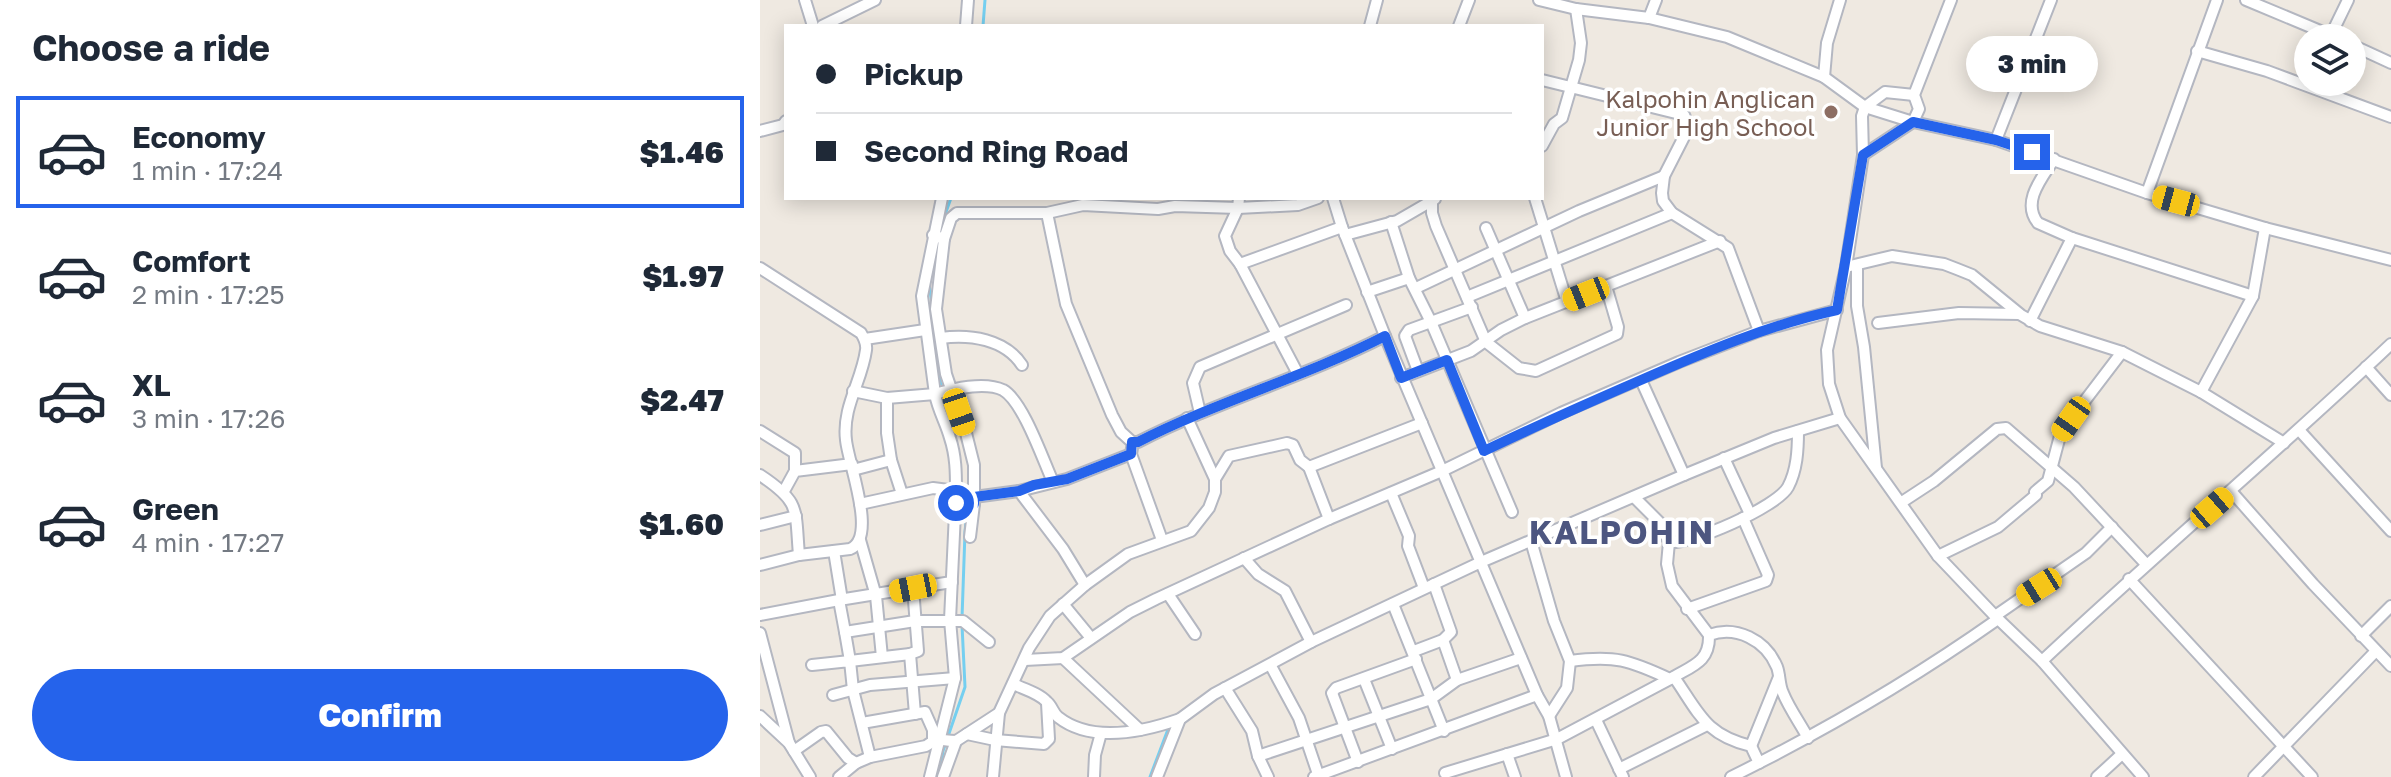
<!DOCTYPE html>
<meta charset="utf-8">
<style>
body{margin:0;font-family:"Golos Text",sans-serif;background:#f2f2f3;color:#1f2937;height:100vh;display:flex;flex-direction:column;font-size:30px;white-space:nowrap}
*{box-sizing:border-box;margin:0}
p{font-size:26px;color:#747a83}
.icon{flex:none;width:44px;height:44px;fill:none;stroke:currentColor;stroke-width:2;stroke-linecap:round;stroke-linejoin:round}
.map{position:relative;flex:1;overflow:hidden}
.drawer{display:flex;flex-direction:column;background:#fff;width:760px}
.drawer>*{flex:none}
.hud{position:absolute;left:24px;top:24px;width:760px;height:176px;border-radius:0px;box-shadow:0 4px 20px #0003;display:grid;align-content:center;height:176px;padding:0 32px;background:#fff}
.tools{position:absolute;left:1534px;top:24px;display:grid;gap:16px}
.tools a{display:grid;place-items:center;width:72px;height:72px;border-radius:50%;background:#fff;box-shadow:0 4px 20px #0003;font-size:40px}
.end{position:absolute;width:36px;height:36px;margin:-18px;border:10px solid #2563eb;background:#fff;box-shadow:0 0 0 4px #fff}
.from{border-radius:50%}
.bubble{position:absolute;height:56px;border-radius:28px;background:#fff;box-shadow:0 4px 20px #0003;font-size:26px;font-weight:800;line-height:56px;text-align:center}
.car{position:absolute;width:24px;height:48px;margin:-24px -12px;border-radius:10px;box-shadow:0 0 6px 2px #0007;background:linear-gradient(#f5c518 24%,#345 0 40%,#f5c518 0 76%,#345 0 86%,#f5c518 0)}
.hud b{display:flex;align-items:center;gap:28px;height:76px;font-size:30px}
.hud b+b{border-top:2px solid #e0e1e3}
.hud i{width:20px;height:20px;background:#1f2937}
ul{padding:0;list-style:none}
li{display:flex;align-items:center;gap:24px;height:112px;margin:0 16px 12px;padding:0 16px;border:4px solid transparent;border-radius:0px}
li div{flex:1}
li b{display:block;font-size:30px}
li em{font-style:normal;font-weight:800}
li.current{border-color:#2563eb}
li>.icon{width:72px;height:72px;stroke-width:1.5}
h2{padding:0 32px;font-size:36px;line-height:96px}
.button{display:flex;gap:16px;margin-top:auto;padding:16px 32px}
.button a{flex:1;height:92px;border-radius:48px;background:#2563eb;color:#fff;font-size:32px;font-weight:800;line-height:92px;text-align:center}
main{display:flex;flex:1;min-height:0}
.map>svg:first-child{display:block}
.lines{fill:none;stroke-linecap:round;stroke-linejoin:round}
.stream{stroke:#75cff0;stroke-width:3}
.minor-casing{stroke:#b4b7c1;stroke-width:14}
.minor{stroke:#fff;stroke-width:10}
.route{stroke:#2563eb;stroke-width:10}
.education-dot{fill:#8d6e63;stroke:#fff;stroke-width:3}
.labels{text-anchor:middle;dominant-baseline:central;stroke-width:7;stroke-linejoin:round;paint-order:stroke}
.education-label{font-size:24px;fill:#785e54;stroke:#fff;text-anchor:end}
.district-label{font-size:32px;font-weight:bold;letter-spacing:2px;fill:#4d5680;stroke:#fff}
</style>
<main>
<section class="drawer">
<h2>Choose a ride</h2>
<ul>
<li class="current"><svg class="icon" aria-label="car" viewBox="0 0 24 24"><path d="M5 17H2v-5l4-1 3-4h7l3 4 3 1v5h-3M9 17h6M6 11h13"/><circle cx="7" cy="17" r="2"/><circle cx="17" cy="17" r="2"/></svg><div><b>Economy</b><p>1 min · 17:24</p></div><em>$1.46</em></li>
<li><svg class="icon" aria-label="car" viewBox="0 0 24 24"><path d="M5 17H2v-5l4-1 3-4h7l3 4 3 1v5h-3M9 17h6M6 11h13"/><circle cx="7" cy="17" r="2"/><circle cx="17" cy="17" r="2"/></svg><div><b>Comfort</b><p>2 min · 17:25</p></div><em>$1.97</em></li>
<li><svg class="icon" aria-label="car" viewBox="0 0 24 24"><path d="M5 17H2v-5l4-1 3-4h7l3 4 3 1v5h-3M9 17h6M6 11h13"/><circle cx="7" cy="17" r="2"/><circle cx="17" cy="17" r="2"/></svg><div><b>XL</b><p>3 min · 17:26</p></div><em>$2.47</em></li>
<li><svg class="icon" aria-label="car" viewBox="0 0 24 24"><path d="M5 17H2v-5l4-1 3-4h7l3 4 3 1v5h-3M9 17h6M6 11h13"/><circle cx="7" cy="17" r="2"/><circle cx="17" cy="17" r="2"/></svg><div><b>Green</b><p>4 min · 17:27</p></div><em>$1.60</em></li>
</ul>
<div class="button"><a>Confirm</a></div>
</section>
<div class="map">
<svg width="1631" height="777" viewBox="0 0 1631 777">
<rect width="100%" height="100%" fill="#efe9e1"/>
<g class="lines">
<!-- stream -->
<g class="stream">
<polyline points="223,26 225,0"/>
<polyline points="181,226 191,198"/>
<polyline points="169,284 172,304"/>
<polyline points="179,355 181,388"/>
<polyline points="183,395 201,435"/>
<polyline points="202,618 205,532 209,489"/>
<polyline points="180,773 183,751 205,687 202,625"/>
<polyline points="390,777 410,724"/>
</g>
<!-- minor casing -->
<g class="minor-casing">
<g id="minor">
<polyline points="45,0 53,26"/>
<polyline points="779,0 816,9 889,18 967,37 1064,77 1105,107 1153,122 1236,140 1387,193 1505,228 1631,260"/>
<polyline points="1486,0 1577,38"/>
<polyline points="889,18 896,0"/>
<polyline points="62,26 115,0"/>
<polyline points="206,26 208,0"/>
<polyline points="610,26 617,0"/>
<polyline points="699,26 709,0"/>
<polyline points="1571,35 1588,0"/>
<polyline points="1592,45 1631,63"/>
<polyline points="1437,51 1507,71 1631,117"/>
<polyline points="1064,77 1067,43 1080,0"/>
<polyline points="782,80 924,115 929,127 904,176 902,193 903,201 912,213 968,248 999,331"/>
<polyline points="1154,95 1125,92 1105,107 1102,116 1103,155 1086,267 1067,350 1069,384 1080,418 1178,556 1235,616 1282,661 1383,777"/>
<polyline points="0,131 23,125 26,121"/>
<polyline points="1236,140 1291,0"/>
<polyline points="782,146 794,124 802,118 819,60 821,43 816,9"/>
<polyline points="1103,155 1153,122 1159,109 1154,95 1191,0"/>
<path d="M1294,159C1282,178 1261,202 1278,223L1312,238L1493,296"/>
<polyline points="1387,193 1457,0"/>
<path d="M182,198L162,296L175,394C193,389 224,381 243,390C263,401 283,460 293,482"/>
<polyline points="479,198 478,208 465,236 470,251 480,264 538,374"/>
<polyline points="573,198 582,227 625,336"/>
<polyline points="672,198 672,213 676,226 726,342 759,368 776,371 857,334 858,327 846,286"/>
<polyline points="775,198 807,302"/>
<polyline points="287,213 306,304 352,415 361,432 372,442"/>
<polyline points="631,222 649,278 671,322 752,512"/>
<polyline points="726,228 765,318"/>
<polyline points="173,235 184,239 191,218 197,213 287,213 323,205 398,209 415,206 478,208 538,205 558,198"/>
<polyline points="585,235 637,221 675,199"/>
<polyline points="184,239 176,309 186,374 206,433 214,465 214,504"/>
<polyline points="480,264 582,227"/>
<polyline points="1097,266 1097,306 1104,347 1116,468"/>
<polyline points="1086,267 1132,256 1184,264 1197,269 1212,275 1261,315 1280,326 1362,352 1441,392 1524,443"/>
<path d="M0,268L101,333C104,338 107,344 106,350C102,381 82,407 86,440C88,463 118,538 90,549L39,555L0,565"/>
<polyline points="656,288 819,211 904,176"/>
<polyline points="607,292 649,278"/>
<polyline points="707,297 912,213"/>
<polyline points="1270,321 1312,238"/>
<polyline points="1118,323 1199,313 1259,314"/>
<path d="M181,338C210,334 245,339 262,365"/>
<polyline points="105,339 165,330"/>
<polyline points="1606,367 1631,395"/>
<polyline points="658,371 645,336 649,330 712,307"/>
<polyline points="641,378 711,351 741,330 765,318 960,241"/>
<polyline points="881,380 924,475"/>
<path d="M93,391L127,398L175,394C178,410 186,423 190,438C196,456 196,473 196,491L173,488L100,504"/>
<polyline points="1441,392 1493,296 1505,228"/>
<polyline points="127,398 127,433 131,460"/>
<polyline points="440,413 433,383 440,367 586,305"/>
<polyline points="1539,430 1631,531"/>
<polyline points="0,431 35,453 35,471"/>
<path d="M372,442H378C458,401 545,377 625,336L777,695L789,716L806,777"/>
<polyline points="372,448 371,454 402,540"/>
<polyline points="964,458 990,514"/>
<polyline points="93,470 131,460 142,494"/>
<path d="M0,475C41,502 35,509 39,555"/>
<polyline points="455,479 469,456 527,443 533,445 540,460 549,467"/>
<polyline points="24,491 35,471 92,464"/>
<polyline points="259,491 303,549 325,585"/>
<polyline points="1471,491 1553,584 1631,666"/>
<polyline points="631,493 649,536 648,546 664,588"/>
<polyline points="214,497 259,491 307,479 371,454"/>
<polyline points="874,497 900,523 909,542 907,564 912,586 949,635"/>
<polyline points="1142,502 1174,481 1237,429 1246,428 1314,487 1386,564"/>
<polyline points="196,503 214,504 210,537"/>
<polyline points="569,519 549,467 662,423"/>
<polyline points="0,525 36,516"/>
<polyline points="100,540 116,596 122,657"/>
<polyline points="771,541 794,621 810,661 807,688 789,716"/>
<path d="M909,542C931,545 1017,507 1028,487C1037,470 1038,450 1038,431"/>
<polyline points="74,551 82,600"/>
<polyline points="1178,556 1238,527 1276,495 1275,492 1288,481 1301,432 1362,352"/>
<polyline points="484,558 498,574 525,591 551,642"/>
<polyline points="1369,579 1552,777"/>
<polyline points="408,594 435,634"/>
<polyline points="303,604 331,638"/>
<polyline points="633,604 684,731"/>
<polyline points="927,609 1006,581 1008,575 983,518"/>
<polyline points="0,615 79,600"/>
<polyline points="1235,616 1326,553 1352,527"/>
<polyline points="85,632 79,600 153,588"/>
<polyline points="0,633 29,743"/>
<polyline points="1601,636 1631,606"/>
<polyline points="683,640 697,680"/>
<polyline points="654,651 683,640 691,632 674,584"/>
<polyline points="150,654 90,661 85,632 155,621 203,621 229,642"/>
<polyline points="303,658 380,730"/>
<polyline points="265,660 303,658 370,612 396,599 569,519 682,471 801,413 919,362 999,331 1077,310"/>
<path d="M810,661C855,655 869,660 910,679C931,666 950,663 949,635C976,625 1006,640 1017,667C1020,675 1019,685 1023,693C1029,708 1040,723 1048,738"/>
<path d="M1282,661C1397,553 1517,452 1631,344"/>
<polyline points="52,665 90,661 93,690 110,757"/>
<polyline points="511,666 539,718 559,777"/>
<path d="M914,677C939,713 945,735 991,746L999,763"/>
<polyline points="604,679 632,749"/>
<path d="M253,684C264,689 279,693 287,702C292,706 293,713 298,717C332,744 383,732 420,719"/>
<polyline points="465,688 492,731 498,756 508,777"/>
<polyline points="73,695 110,685 195,678"/>
<polyline points="155,714 150,654 158,651 153,588 192,582"/>
<polyline points="0,716 29,743 50,777"/>
<polyline points="836,720 863,777"/>
<polyline points="102,723 165,712 173,730 173,740"/>
<polyline points="207,734 235,740 284,744 289,739 287,703"/>
<polyline points="991,746 1019,677"/>
<polyline points="34,751 61,732 66,731 88,758 96,763"/>
<polyline points="747,754 755,777"/>
<polyline points="498,756 671,699 697,680 761,658"/>
<polyline points="598,762 572,693 576,688 656,659"/>
<polyline points="859,769 947,725"/>
<polyline points="685,773 797,739 910,679"/>
<path d="M79,777L96,763L110,757L166,746C180,736 180,741 196,741L239,713L269,648L290,616L325,585L368,554L431,531L449,508L455,492V479L427,418"/>
<polyline points="170,777 195,678 190,620 196,491"/>
<polyline points="183,777 196,741"/>
<polyline points="233,777 239,713"/>
<polyline points="334,777 335,755 341,733"/>
<polyline points="397,777 420,719 454,694 551,642 721,562 924,475 1014,438 1080,418"/>
<polyline points="554,777 777,695"/>
<path d="M971,777C1064,731 1153,679 1238,619"/>
<polyline points="1337,777 1362,754"/>
<polyline points="1494,777 1615,652"/>
</g>
</g>
<!-- minor -->
<use href="#minor" class="minor"/>
</g>
<g class="lines">
<!-- route -->
<path class="route" d="M196,503L214,504V497L259,491L274,485L307,479L371,454L372,442H378C458,401 545,377 625,336L641,378L687,360L724,451C776,426 828,403 881,380C945,352 1008,325 1077,310L1103,155L1153,122L1236,140L1272,152"/>
</g>
<!-- markers -->
<circle class="education-dot" cx="1071" cy="112" r="8"/>
<g class="labels">
<!-- education labels -->
<g class="education-label">
<text x="1055" y="98">Kalpohin Anglican<tspan x="1055" dy="28">Junior High School</tspan></text>
</g>
<!-- district labels -->
<g class="district-label">
<text x="862" y="532">KALPOHIN</text>
</g>
</g>
</svg>
<div class="tools">
<a><svg class="icon" aria-label="layers" viewBox="0 0 24 24"><path d="M12 4l9 5-9 5-9-5zM3 14l9 5 9-5"/></svg></a>
</div>
<i class="end from" style="left:196px;top:503px"></i>
<i class="end" style="left:1272px;top:152px"></i>
<div class="bubble" style="left:1206px;top:36px;width:132px">3 min</div>
<i class="car" style="left:1416px;top:201px;rotate:285deg"></i>
<i class="car" style="left:826px;top:294px;rotate:248deg"></i>
<i class="car" style="left:199px;top:412px;rotate:161deg"></i>
<i class="car" style="left:1311px;top:419px;rotate:215deg"></i>
<i class="car" style="left:1452px;top:508px;rotate:49deg"></i>
<i class="car" style="left:1279px;top:587px;rotate:238deg"></i>
<i class="car" style="left:153px;top:588px;rotate:259deg"></i>
<div class="hud">
<b><i class="from"></i>Pickup</b>
<b><i></i>Second Ring Road</b>
</div>
</div>
</main>
